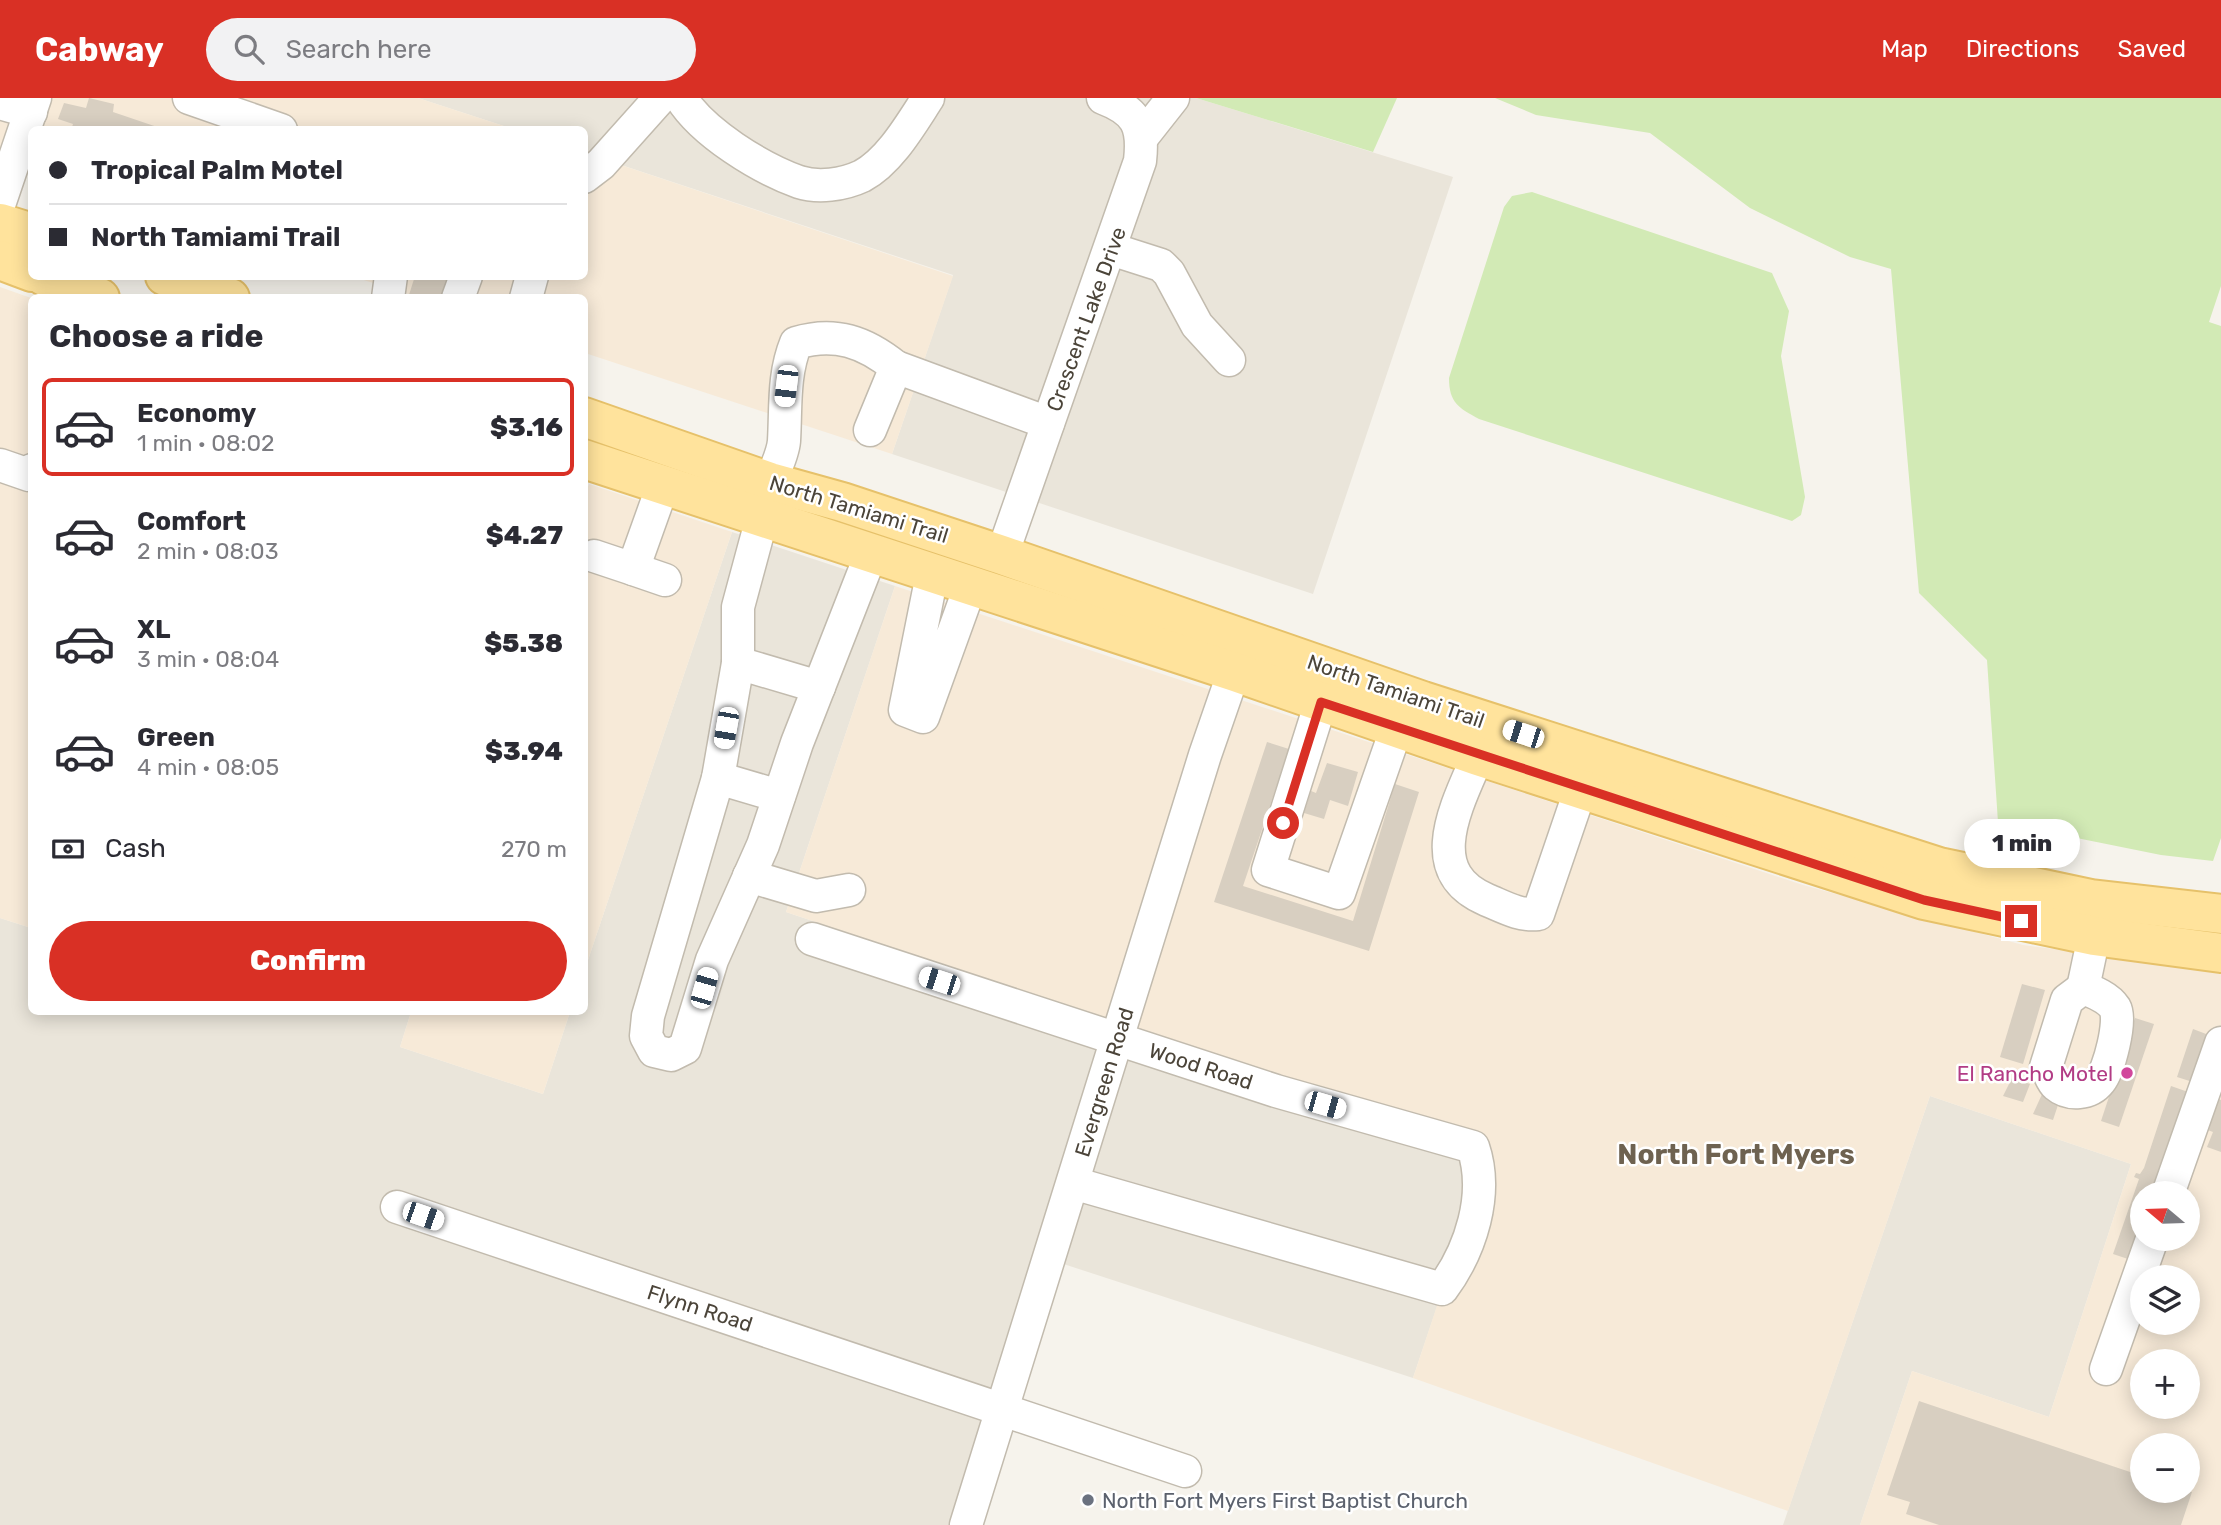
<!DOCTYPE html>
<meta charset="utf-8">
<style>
body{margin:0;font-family:Rubik,sans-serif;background:#f2f2f3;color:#2b2b33;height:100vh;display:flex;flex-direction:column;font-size:26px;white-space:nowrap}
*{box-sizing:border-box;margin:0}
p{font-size:23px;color:#7c7c81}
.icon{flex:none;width:38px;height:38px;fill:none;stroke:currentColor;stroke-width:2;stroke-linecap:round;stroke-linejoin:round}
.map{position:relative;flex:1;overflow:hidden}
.sheet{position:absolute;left:28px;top:196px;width:560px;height:721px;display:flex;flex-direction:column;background:#fff;border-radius:10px;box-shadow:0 4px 18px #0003}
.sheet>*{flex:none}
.top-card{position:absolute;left:28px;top:28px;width:560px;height:154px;border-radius:10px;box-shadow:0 4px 18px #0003;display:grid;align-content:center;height:154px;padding:0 21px;background:#fff}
.needle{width:46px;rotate:289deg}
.controls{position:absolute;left:2130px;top:1083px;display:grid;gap:14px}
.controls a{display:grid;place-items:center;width:70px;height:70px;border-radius:50%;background:#fff;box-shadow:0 4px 18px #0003;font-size:35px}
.end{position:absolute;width:32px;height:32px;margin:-16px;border:9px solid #d93025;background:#fff;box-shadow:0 0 0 4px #fff}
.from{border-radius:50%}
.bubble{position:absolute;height:49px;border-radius:24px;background:#fff;box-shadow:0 4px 18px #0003;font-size:23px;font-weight:800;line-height:49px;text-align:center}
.car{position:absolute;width:21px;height:42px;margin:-21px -10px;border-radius:9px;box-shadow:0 0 5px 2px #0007;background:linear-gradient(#fff 24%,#345 0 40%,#fff 0 76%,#345 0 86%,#fff 0)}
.top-card b{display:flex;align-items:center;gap:24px;height:66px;font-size:26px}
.top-card b+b{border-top:2px solid #e1e1e2}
.top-card i{width:18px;height:18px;background:#2b2b33}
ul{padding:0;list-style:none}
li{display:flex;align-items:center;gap:21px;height:98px;margin:0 14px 10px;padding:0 7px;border:4px solid transparent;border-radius:10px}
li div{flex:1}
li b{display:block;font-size:26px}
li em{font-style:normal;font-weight:800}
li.on{border-color:#d93025}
li>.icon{width:63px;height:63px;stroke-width:1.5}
h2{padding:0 21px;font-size:32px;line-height:84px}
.pay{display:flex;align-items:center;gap:18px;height:77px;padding:0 21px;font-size:26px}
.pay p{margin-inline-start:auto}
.cta{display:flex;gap:14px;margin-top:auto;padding:14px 21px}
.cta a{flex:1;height:80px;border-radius:42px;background:#d93025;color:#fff;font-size:28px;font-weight:800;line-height:80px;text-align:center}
header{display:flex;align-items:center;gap:42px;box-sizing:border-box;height:98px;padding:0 35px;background:#d93025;color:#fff}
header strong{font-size:33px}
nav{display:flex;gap:38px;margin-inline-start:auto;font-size:24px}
.search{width:490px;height:63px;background:#f2f2f3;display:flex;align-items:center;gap:18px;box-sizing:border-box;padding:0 24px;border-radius:38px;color:#7c7c81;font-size:26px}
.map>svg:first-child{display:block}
.residential{fill:#eae5da}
.commercial{fill:#f7ead8;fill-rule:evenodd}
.green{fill:#d2eab5}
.building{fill:#d8cfc1}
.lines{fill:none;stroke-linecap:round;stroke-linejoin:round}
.minor-casing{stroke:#c2bbae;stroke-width:35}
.major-casing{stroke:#e6c16a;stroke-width:42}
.minor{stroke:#fff;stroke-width:32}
.major{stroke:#ffe39c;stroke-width:38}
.route{stroke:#d93025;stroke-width:9}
.hotel-dot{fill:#d1479c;stroke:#fff;stroke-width:2.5}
.worship-dot{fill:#6b7280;stroke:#fff;stroke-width:2.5}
.labels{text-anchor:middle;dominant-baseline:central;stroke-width:5;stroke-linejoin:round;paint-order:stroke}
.street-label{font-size:21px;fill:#4b4439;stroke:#fff}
.hotel-label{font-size:21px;fill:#b23c85;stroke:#fff;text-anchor:end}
.worship-label{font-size:21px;fill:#5b616d;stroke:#fff;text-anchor:start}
.district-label{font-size:28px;font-weight:bold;fill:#6e6250;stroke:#fff}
</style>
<header>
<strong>Cabway</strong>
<div class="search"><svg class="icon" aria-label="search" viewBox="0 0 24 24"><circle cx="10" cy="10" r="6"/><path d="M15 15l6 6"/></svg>Search here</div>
<nav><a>Map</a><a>Directions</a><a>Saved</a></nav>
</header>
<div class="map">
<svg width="2221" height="1427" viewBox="0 0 2221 1427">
<rect width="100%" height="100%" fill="#f6f3ec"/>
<!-- residential -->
<g class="residential">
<polygon points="418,0 1196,0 1453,79 1313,496 892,356 953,177 585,55 584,32 513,31"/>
<polygon points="732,434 895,488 786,814 1490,1051 1413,1280 1039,1158 961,1427 0,1427 0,820 31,830 32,914 411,914 400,949 543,996 570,914 584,914 585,871"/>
<polygon points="1930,998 2131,1066 2049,1319 1912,1273 1860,1427 1783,1427"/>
</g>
<!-- commercial -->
<g class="commercial">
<polygon points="0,0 418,0 513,31 32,32 31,70 0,59"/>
<polygon points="585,55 953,178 892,356 585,255 584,200 418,199 354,179 584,178"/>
<polygon points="0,189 31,200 31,830 0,820"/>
<polygon points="589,386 732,434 585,871 584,399"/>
<path d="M895,488L1803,787L2023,847L2221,872V1427H1860L1912,1273L2049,1319L2131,1066L1930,998L1788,1413L1413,1280L1489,1051L786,814ZM2142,1096H2188V1141H2142ZM2142,1180H2188V1225H2142ZM2142,1264H2188V1309H2142ZM2142,1348H2188V1393H2142Z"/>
<polygon points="411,914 570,914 543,996 400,949"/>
</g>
<!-- green -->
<g class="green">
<polygon points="1196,0 1397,0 1373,54"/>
<polygon points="1495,0 2221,0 2221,188 2209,224 2221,228 2221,740 2213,763 2161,757 1998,724 1987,562 1919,495 1891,171 1850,159 1750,110 1650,35 1536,17"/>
<path d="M1532,94L1772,175L1789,213L1781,258L1805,399L1801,417L1792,423L1479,321C1459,310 1449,305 1449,280L1504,109L1512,98Z"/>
</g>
<!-- building -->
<g class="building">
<polygon points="89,0 114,6 113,14 166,32 71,32 73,26 58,21 64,5 86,10"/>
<polygon points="415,178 456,178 449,200 408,200"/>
<polygon points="1267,644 1289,651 1243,788 1353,823 1395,686 1419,694 1369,853 1214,804"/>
<polygon points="1327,665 1358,674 1348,708 1330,702 1324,721 1304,715 1311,693 1316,695"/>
<polygon points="2022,886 2045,892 2023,966 2000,959"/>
<polygon points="2135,920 2154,926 2119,1029 2101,1023"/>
<polygon points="2193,931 2214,939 2199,986 2177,979"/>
<polygon points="2014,976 2028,981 2027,985 2030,986 2023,1004 2003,998"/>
<polygon points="2171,988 2191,995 2158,1096 2142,1096 2142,1130 2131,1162 2113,1156 2139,1081 2134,1079 2136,1075 2140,1076 2144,1070"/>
<polygon points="2043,994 2059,1004 2053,1022 2033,1016"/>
<polygon points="2216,1000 2221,1002 2221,1054 2207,1049 2213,1034 2205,1031"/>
<polygon points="1919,1303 2142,1378 2142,1393 2192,1394 2181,1427 1939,1427 1906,1416 1910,1404 1887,1397"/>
</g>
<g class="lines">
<!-- minor casing -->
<g class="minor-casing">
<g id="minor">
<polyline points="189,0 281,32"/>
<path d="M681,0C703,35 760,70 799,84C818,90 843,87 862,78C890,63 911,26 928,0"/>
<polyline points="0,5 31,14"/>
<polyline points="1143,38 1173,0"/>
<polyline points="584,79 601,66 660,0"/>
<polyline points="0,104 35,0"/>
<polyline points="1111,151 1161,167 1169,175 1197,227 1229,262"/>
<polyline points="388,200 391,178"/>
<polyline points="458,200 466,178"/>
<polyline points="526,200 532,178"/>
<polyline points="896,269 1048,325"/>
<polyline points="0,367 29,377 32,372"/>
<path d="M770,384C775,372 783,356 784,343C786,309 783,277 796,245C835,233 865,244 896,269L870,332"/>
<polyline points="762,420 738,509 738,565 718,680 648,918 646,938 654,953 671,957 685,950 712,862 763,747 797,645 871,456"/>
<path d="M1002,457L1140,63C1144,28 1137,13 1103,0"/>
<polyline points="594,458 633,471 663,387"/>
<polyline points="633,471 665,482"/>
<polyline points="932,477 905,612 923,619 970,489"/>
<polyline points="738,565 819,589"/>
<polyline points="1321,604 1268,772 1339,795 1397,629"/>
<path d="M1478,658C1457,707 1420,774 1487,802C1504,809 1519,818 1538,816L1581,690"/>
<polyline points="718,680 779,698"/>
<polyline points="749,778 816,798 849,792"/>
<path d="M812,841L1276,993L1473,1049C1489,1096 1471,1152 1442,1191L1073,1085"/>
<path d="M2083,890C2094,894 2108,899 2115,910C2122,922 2109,972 2100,983C2090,996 2069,998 2056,987C2052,984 2049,974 2046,969L2067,902Z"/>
<polyline points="2083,890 2094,838"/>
<polyline points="2168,1096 2221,945"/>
<polyline points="397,1109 1185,1373"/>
<polyline points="2106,1271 2152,1141"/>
<polyline points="966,1427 1205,657 1241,553"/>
</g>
</g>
<!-- major casing -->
<g class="major-casing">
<g id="major">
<polyline points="0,125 32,135"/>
<polyline points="0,162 32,174"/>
<polyline points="44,178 100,200"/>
<polyline points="165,178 230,200"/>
<polyline points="584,319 770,384 842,404 1002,457 1423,603 1939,769 2091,801 2221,816"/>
<polyline points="584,361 1235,574 1478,658 1924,802 2094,838 2221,855"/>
</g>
</g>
<!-- minor -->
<use href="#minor" class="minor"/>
<!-- major -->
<use href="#major" class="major"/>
</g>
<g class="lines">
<!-- route -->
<polyline class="route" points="1283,725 1321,604 1924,802 2021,823"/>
</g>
<!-- markers -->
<circle class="hotel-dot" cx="2127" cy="975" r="7"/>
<circle class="worship-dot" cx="1088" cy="1402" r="7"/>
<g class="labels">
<!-- street labels -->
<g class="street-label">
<text transform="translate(1086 221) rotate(-70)">Crescent Lake Drive</text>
<text transform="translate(859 411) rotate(17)">North Tamiami Trail</text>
<text transform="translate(1396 593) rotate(19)">North Tamiami Trail</text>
<text transform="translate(1201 968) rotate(18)">Wood Road</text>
<text transform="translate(1104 984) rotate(-73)">Evergreen Road</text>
<text transform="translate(700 1210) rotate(18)">Flynn Road</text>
</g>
<!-- hotel labels -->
<g class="hotel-label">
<text x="2113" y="975">El Rancho Motel</text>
</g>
<!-- worship labels -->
<g class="worship-label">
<text x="1102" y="1402">North Fort Myers First Baptist Church</text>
</g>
<!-- district labels -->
<g class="district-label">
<text x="1736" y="1056">North Fort Myers</text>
</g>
</g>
</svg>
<div class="controls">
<a><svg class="needle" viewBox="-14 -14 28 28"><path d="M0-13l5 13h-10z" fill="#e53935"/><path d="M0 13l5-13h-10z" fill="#7c7c81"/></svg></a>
<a><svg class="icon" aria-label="layers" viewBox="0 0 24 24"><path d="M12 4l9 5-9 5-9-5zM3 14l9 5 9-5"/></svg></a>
<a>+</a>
<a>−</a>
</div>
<i class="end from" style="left:1283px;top:725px"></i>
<i class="end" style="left:2021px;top:823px"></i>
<div class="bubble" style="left:1964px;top:721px;width:116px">1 min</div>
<i class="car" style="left:786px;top:288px;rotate:187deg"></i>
<i class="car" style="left:726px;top:630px;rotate:190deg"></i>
<i class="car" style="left:1523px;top:636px;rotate:288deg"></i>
<i class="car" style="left:939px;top:883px;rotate:288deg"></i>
<i class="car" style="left:704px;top:890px;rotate:16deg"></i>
<i class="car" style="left:1325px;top:1007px;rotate:106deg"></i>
<i class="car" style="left:423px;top:1118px;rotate:109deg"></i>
<div class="top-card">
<b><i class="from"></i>Tropical Palm Motel</b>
<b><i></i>North Tamiami Trail</b>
</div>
<section class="sheet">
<h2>Choose a ride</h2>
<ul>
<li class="on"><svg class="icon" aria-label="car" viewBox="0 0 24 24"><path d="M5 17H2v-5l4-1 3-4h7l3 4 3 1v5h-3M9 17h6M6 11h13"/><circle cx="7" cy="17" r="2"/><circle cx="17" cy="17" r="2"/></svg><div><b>Economy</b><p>1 min · 08:02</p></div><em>$3.16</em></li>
<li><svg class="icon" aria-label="car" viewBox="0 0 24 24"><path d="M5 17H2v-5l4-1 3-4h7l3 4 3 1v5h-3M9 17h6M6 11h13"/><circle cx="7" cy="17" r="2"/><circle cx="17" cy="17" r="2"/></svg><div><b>Comfort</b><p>2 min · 08:03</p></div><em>$4.27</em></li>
<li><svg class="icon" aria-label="car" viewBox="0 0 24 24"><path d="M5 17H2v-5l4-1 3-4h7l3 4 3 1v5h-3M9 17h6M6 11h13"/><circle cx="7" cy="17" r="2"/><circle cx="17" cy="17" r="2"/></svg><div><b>XL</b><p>3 min · 08:04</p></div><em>$5.38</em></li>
<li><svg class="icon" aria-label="car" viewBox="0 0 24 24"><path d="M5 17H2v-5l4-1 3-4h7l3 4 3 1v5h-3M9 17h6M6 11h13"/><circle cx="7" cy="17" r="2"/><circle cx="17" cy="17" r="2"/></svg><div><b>Green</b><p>4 min · 08:05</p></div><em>$3.94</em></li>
</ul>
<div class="pay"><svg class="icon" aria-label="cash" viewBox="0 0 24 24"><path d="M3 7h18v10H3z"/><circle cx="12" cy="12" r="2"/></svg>Cash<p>270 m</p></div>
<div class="cta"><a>Confirm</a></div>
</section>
</div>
